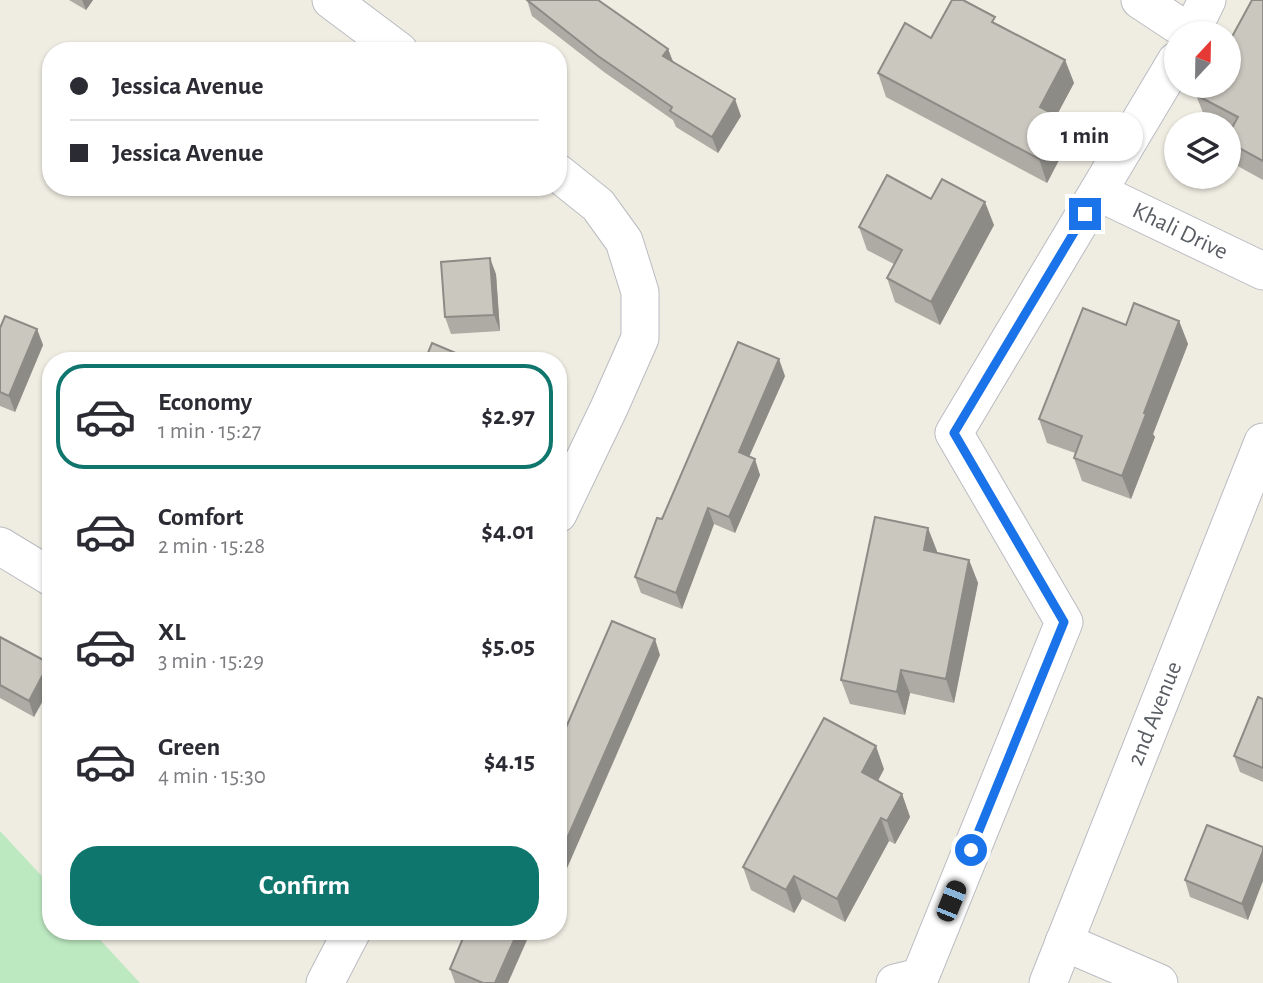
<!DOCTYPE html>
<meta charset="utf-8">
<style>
body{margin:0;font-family:"Alegreya Sans",sans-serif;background:#f2f2f3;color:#2b2b33;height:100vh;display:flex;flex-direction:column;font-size:26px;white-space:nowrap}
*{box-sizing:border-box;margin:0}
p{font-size:23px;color:#7c7c81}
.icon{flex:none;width:38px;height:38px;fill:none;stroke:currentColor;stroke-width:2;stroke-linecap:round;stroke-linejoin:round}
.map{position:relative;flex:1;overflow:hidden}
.sheet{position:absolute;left:42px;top:352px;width:525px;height:588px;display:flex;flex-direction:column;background:#fff;border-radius:28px;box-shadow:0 2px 5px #0004}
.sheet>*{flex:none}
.hud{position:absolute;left:42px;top:42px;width:525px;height:154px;border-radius:28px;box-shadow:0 2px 5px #0004;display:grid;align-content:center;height:154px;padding:0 28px;background:#fff}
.needle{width:46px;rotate:22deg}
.buttons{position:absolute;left:1164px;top:21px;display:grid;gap:14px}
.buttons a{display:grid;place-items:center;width:77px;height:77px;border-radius:50%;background:#fff;box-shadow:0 2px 5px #0004;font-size:35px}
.end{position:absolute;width:32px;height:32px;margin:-16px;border:9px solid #1a73e8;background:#fff;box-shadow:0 0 0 4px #fff}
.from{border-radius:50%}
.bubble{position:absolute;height:49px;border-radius:24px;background:#fff;box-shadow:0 2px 5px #0004;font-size:23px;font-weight:700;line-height:49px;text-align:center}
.car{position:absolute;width:21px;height:42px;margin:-21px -10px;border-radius:9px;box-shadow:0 0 5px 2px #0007;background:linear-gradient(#222 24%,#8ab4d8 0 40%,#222 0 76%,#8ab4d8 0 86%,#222 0)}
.hud b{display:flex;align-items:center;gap:24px;height:66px;font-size:26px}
.hud b+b{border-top:2px solid #e1e1e2}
.hud i{width:18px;height:18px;background:#2b2b33}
ul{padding:12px 0 0;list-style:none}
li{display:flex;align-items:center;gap:21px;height:105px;margin:0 14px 10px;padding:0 14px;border:4px solid transparent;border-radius:28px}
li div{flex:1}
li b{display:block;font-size:26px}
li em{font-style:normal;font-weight:700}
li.selected{border-color:#0f766e}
li>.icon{width:63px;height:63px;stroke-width:1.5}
.cta{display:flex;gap:14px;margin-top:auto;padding:14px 28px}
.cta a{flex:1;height:80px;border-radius:28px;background:#0f766e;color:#fff;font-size:28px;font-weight:700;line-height:80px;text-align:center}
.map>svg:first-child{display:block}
.green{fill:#bce9c0}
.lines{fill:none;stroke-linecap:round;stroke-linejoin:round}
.minor-casing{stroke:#babcc2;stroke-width:39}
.minor{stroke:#fff;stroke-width:37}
.wall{fill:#aeaba4}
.shaded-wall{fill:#8d8b86}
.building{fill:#cac7bf;stroke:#8d8b86;stroke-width:2}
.route{stroke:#1a73e8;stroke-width:9}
.labels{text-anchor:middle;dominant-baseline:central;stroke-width:5;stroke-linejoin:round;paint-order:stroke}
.street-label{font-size:24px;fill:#5a5e64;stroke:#fff}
</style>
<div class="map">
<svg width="1263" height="983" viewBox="0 0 1263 983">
<rect width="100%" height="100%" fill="#efede2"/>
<!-- green -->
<polygon class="green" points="0,831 51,886 51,931 92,931 140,983 0,983"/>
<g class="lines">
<!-- minor casing -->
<g class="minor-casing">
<g id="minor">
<polyline points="331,0 399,51"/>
<polyline points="1140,0 1190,33"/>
<polyline points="1191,33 1207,0"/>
<polyline points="558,173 598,205 624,241 640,292 640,338 609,408 558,514"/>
<path id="s1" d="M1098,192L1263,271"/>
<polyline points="0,546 51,577"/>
<polyline points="1064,942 1159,983"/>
<polyline points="325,983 352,931"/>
<polyline points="895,983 920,977 1064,622 954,433 1176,61"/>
<path id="s2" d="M1048,983L1263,442"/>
</g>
</g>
<!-- minor -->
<use href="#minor" class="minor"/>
</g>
<!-- wall -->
<g class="wall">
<polygon points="69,0 93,0 86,10"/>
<polygon points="527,0 668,49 673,61 741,116 718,153 676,127 673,120 604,72 532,16"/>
<polygon points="1263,0 1263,180 1234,164 1228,149 1228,135 1230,132 1228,131 1228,124 1216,124 1205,118 1196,95 1228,86"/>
<polygon points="998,24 1065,60 1074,83 1056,116 1069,141 1047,183 886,97 878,73 931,38"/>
<polygon points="319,187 339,187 336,194"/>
<polygon points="931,199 994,225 940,325 895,302 887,278 894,264 867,250 859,227"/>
<polygon points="496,274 500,331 451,334 445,317"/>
<polygon points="1179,321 1188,344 1153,434 1155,437 1131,499 1082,481 1074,458 1075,453 1047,443 1039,419 1126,325"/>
<polygon points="0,328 37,329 43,345 15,412 0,406"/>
<polygon points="785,376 749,457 760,475 735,533 714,524 682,609 641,593 635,577 662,519"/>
<polygon points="937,551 936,553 969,560 978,583 954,703 910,693 905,715 850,704 841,680"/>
<polygon points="0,637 49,663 34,717 0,698"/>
<polygon points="1263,699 1263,782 1240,772 1234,756"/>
<polygon points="884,769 878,781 902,794 910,817 895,844 889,841 845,922 802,899 794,913 751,890 743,867"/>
<polygon points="1263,847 1248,920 1190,897 1185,880"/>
<polygon points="450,969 508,983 455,983"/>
</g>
<!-- shaded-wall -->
<g class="shaded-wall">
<polygon points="82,0 93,0 86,10"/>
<polygon points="668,49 674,65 663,56"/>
<polygon points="1065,60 1074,83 1049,130 1040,107"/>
<polygon points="735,99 741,116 718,153 712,137"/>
<polygon points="1061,118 1069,141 1047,183 1039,159"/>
<polygon points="985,202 994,225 940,325 931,302"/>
<polygon points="490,258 496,274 500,331 494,315"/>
<polygon points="1179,321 1188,344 1153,434 1155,437 1131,499 1122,476 1144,413"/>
<polygon points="37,329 43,345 15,412 9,396"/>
<polygon points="779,359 785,376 744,468 739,452"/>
<polygon points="755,459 760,475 735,533 729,517"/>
<polygon points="708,508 714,524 682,609 676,593"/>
<polygon points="928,528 937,551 932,574 924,550"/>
<polygon points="969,560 978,583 954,703 946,679"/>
<polygon points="655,639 660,655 558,889 558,859"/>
<polygon points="49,663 51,667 51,686 34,717 29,701"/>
<polygon points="901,670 910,693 905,715 897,692"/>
<polygon points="876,746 884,769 870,795 862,772"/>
<polygon points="902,794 910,817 895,844 887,821"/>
<polygon points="881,818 889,841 845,922 837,899"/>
<polygon points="1263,851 1263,881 1248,920 1242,904"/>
<polygon points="794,876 802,899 794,913 786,890"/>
<polygon points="518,931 531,931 508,983 495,983"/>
</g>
<!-- building -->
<g class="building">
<polygon points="527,0 598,0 668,49 663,56 735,99 712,137 670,111 672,107 598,56"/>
<polygon points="952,0 963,0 995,17 992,22 1065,60 1040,107 1061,118 1039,159 878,73 905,23 931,38"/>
<polygon points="1252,0 1263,0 1263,161 1228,142 1228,135 1238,117 1196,95 1201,86 1228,86 1228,44"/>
<polygon points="887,175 931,199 942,179 985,202 931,302 887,278 902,250 859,227"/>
<polygon points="490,258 494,315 445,317 441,262"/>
<polygon points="1134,303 1179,321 1144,413 1146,414 1122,476 1074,458 1082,436 1039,419 1083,308 1126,325"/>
<polygon points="5,316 37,329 9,396 0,392 0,328"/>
<polygon points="738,342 779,359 739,452 755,459 729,517 708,508 676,593 635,577 657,518 662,519"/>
<polygon points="432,343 472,360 425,360"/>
<polygon points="875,517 928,528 924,550 969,560 946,679 901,670 897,692 841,680"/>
<polygon points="612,621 655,639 558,859 558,746"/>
<polygon points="0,637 49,663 29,701 0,685"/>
<polygon points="1258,697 1263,699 1263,768 1234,756"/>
<polygon points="824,718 876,746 862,772 902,794 887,821 881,818 837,899 794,876 786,890 743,867"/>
<polygon points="1207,825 1263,847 1263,851 1242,904 1185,880"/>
<polygon points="466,931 518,931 495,983 483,983 450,969"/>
</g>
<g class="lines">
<!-- route -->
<polyline class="route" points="971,850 1064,622 954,433 1085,214"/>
</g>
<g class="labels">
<!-- street labels -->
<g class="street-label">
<text stroke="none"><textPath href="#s1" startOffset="91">Khali Drive</textPath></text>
<text stroke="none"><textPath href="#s2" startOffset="290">2nd Avenue</textPath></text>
</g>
</g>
</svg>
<div class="buttons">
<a><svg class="needle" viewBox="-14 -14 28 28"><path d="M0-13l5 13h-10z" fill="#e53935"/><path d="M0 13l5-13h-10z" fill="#7c7c81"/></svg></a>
<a><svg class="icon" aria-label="layers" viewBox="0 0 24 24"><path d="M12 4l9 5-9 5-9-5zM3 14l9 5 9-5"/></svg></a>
</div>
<i class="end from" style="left:971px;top:850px"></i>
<i class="end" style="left:1085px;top:214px"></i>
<div class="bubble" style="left:1027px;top:112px;width:116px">1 min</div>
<i class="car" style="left:951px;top:901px;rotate:22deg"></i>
<div class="hud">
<b><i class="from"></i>Jessica Avenue</b>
<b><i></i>Jessica Avenue</b>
</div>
<section class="sheet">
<ul>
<li class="selected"><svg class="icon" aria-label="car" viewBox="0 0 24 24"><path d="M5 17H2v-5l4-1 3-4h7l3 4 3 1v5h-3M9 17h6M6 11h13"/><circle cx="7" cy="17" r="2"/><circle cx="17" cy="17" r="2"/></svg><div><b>Economy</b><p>1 min · 15:27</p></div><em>$2.97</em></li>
<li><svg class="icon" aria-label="car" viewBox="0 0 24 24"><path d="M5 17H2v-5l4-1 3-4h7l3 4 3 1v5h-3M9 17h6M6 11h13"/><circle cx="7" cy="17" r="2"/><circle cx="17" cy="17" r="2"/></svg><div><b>Comfort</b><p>2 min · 15:28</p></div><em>$4.01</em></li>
<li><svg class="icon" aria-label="car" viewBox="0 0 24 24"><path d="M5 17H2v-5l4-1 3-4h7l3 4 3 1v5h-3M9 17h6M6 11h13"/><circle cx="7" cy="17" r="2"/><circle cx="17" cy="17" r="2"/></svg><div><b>XL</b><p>3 min · 15:29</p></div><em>$5.05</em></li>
<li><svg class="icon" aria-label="car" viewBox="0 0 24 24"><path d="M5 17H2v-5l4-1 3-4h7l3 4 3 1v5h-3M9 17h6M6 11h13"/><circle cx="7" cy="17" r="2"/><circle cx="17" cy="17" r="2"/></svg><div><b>Green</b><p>4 min · 15:30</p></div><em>$4.15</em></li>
</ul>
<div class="cta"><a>Confirm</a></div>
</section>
</div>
